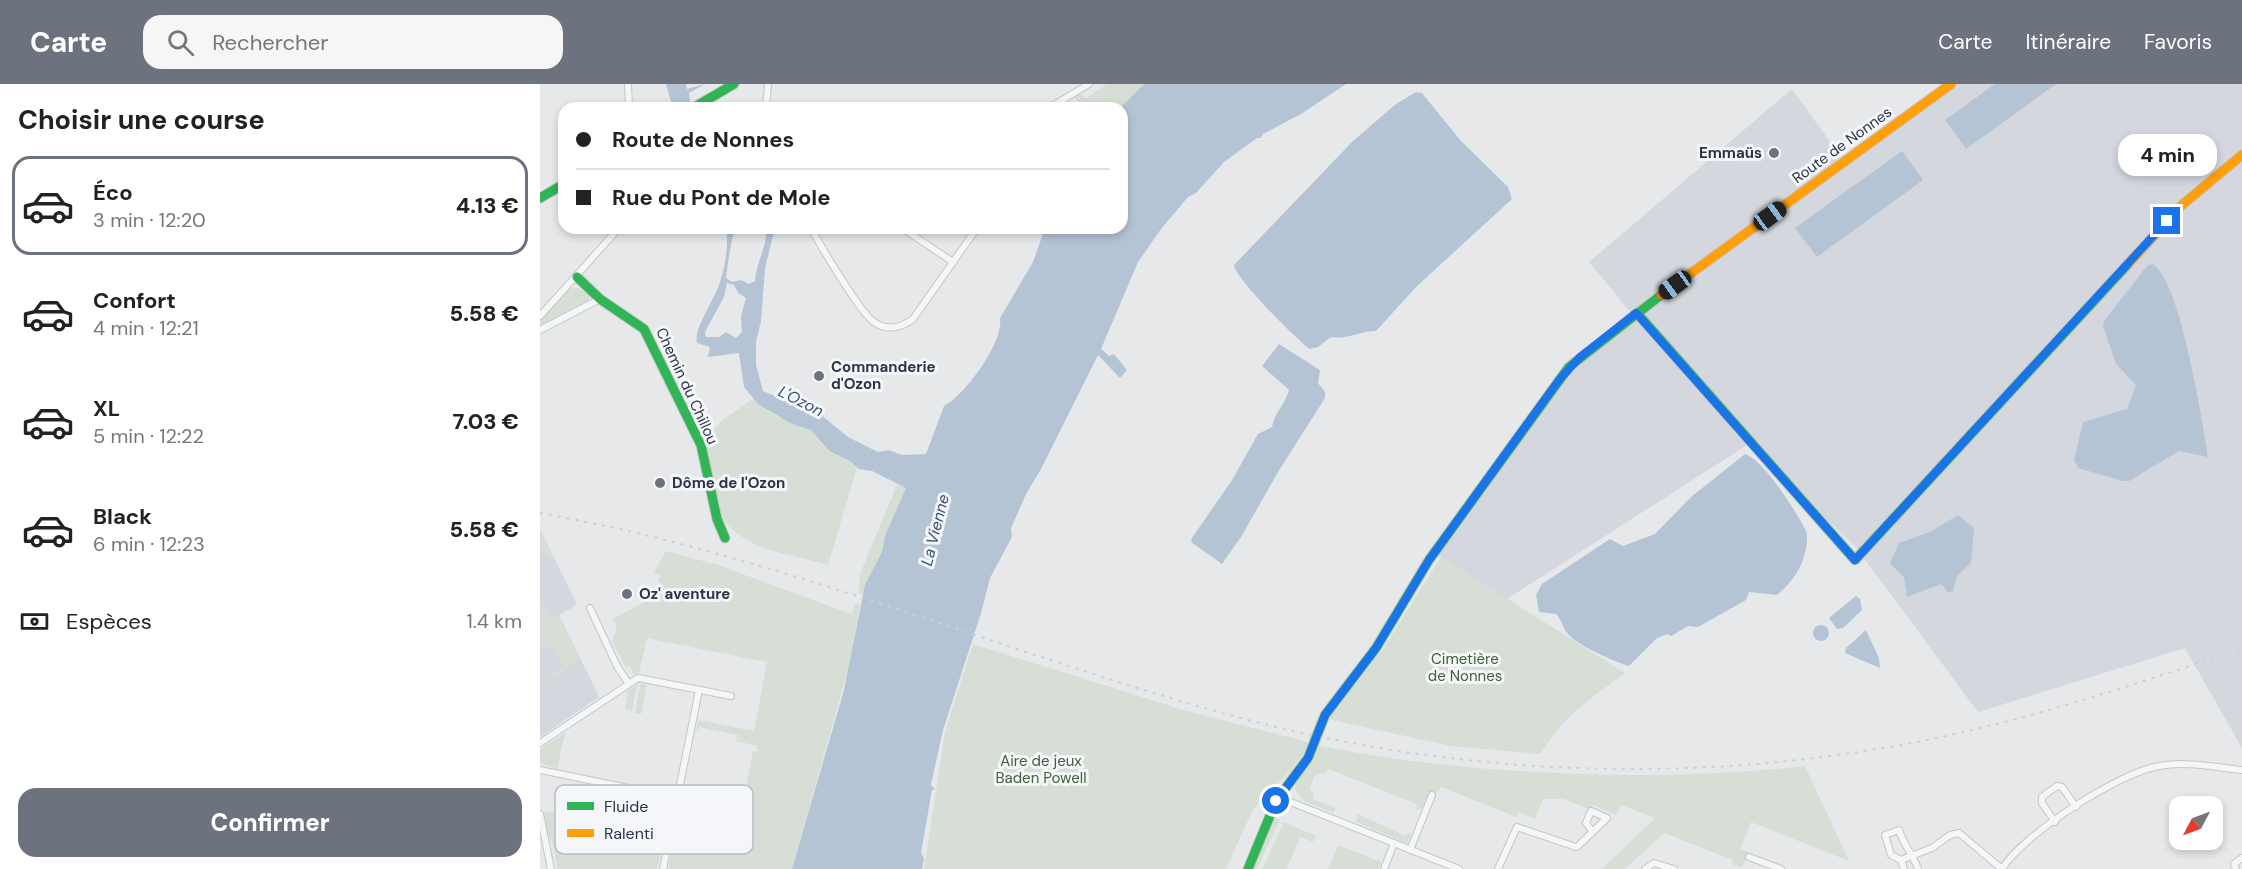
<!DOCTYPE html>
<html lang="fr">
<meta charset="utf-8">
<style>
body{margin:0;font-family:"DM Sans",sans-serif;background:#f6f6f6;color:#222;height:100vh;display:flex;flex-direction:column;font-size:22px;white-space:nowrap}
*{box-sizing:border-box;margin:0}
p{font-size:20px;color:#767676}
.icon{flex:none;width:33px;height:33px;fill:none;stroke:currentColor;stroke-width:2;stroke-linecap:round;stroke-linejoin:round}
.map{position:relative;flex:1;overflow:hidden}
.sheet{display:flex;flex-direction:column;background:#fff;width:540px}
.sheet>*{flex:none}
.guide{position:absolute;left:18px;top:18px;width:570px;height:132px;border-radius:18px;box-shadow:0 3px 9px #0003;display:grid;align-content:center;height:132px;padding:0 18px;background:#fff}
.needle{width:39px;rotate:229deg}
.buttons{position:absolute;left:1629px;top:712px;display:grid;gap:12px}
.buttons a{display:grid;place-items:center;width:54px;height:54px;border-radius:12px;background:#fff;box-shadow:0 3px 9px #0003;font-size:30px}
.end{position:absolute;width:27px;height:27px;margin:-14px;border:8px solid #1a73e8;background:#fff;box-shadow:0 0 0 3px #fff}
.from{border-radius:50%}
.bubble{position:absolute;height:42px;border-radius:18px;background:#fff;box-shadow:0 3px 9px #0003;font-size:20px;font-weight:800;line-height:42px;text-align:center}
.car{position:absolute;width:18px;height:36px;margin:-18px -9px;border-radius:8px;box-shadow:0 0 4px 2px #0007;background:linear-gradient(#222 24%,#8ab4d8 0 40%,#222 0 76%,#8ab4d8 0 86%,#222 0)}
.guide b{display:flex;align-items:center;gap:21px;height:57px;font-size:22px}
.guide b+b{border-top:2px solid #e0e0e0}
.guide i{width:15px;height:15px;background:#222}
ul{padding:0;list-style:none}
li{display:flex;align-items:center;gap:18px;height:99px;margin:0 12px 9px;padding:0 6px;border:3px solid transparent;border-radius:18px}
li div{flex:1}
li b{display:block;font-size:22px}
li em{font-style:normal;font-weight:800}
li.current{border-color:#6c737f}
li>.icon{width:54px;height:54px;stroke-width:1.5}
h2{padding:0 18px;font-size:27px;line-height:72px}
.pay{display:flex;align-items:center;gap:15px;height:66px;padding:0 18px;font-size:22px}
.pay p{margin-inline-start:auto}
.primary-button{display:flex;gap:12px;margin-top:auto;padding:12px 18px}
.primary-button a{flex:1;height:69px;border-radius:18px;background:#6c737f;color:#fff;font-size:24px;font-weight:800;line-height:69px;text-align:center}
header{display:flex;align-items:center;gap:36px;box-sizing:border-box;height:84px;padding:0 30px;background:#6c737f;color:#fff}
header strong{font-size:28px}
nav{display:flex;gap:33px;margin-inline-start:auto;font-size:21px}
.search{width:420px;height:54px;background:#f6f6f6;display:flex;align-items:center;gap:15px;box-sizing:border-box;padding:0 21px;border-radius:18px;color:#767676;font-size:22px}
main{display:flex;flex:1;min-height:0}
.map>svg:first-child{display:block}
.built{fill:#d4d7dd}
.green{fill:#d6ded6}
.water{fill:#b4c4d5;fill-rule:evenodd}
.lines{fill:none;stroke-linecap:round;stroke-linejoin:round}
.street-casing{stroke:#c4c6c8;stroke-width:8}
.fast-casing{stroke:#c4c6c8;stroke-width:11}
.slow-casing{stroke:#c4c6c8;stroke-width:11}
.street{stroke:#f5f6f7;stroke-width:6}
.fast{stroke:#30b455;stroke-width:9}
.slow{stroke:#ff9f0a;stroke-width:9}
.rail{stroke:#cecfd2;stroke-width:2;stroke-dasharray:3 6;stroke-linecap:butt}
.route{stroke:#1a73e8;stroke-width:8}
.poi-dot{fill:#6c737f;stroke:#f4f6f9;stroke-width:2}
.labels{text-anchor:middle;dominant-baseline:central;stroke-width:6;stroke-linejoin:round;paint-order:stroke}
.street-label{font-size:15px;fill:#2b3445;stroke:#f4f6f9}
.poi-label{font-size:15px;font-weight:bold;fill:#2b3445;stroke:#f4f6f9;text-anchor:start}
.park-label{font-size:15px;fill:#3f6138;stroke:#f4f6f9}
.water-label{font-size:16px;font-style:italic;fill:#34527a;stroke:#f4f6f9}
.key{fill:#f4f6f9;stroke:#b8bcc3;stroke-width:1.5}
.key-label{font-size:16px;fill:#2b3445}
</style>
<header>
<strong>Carte</strong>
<div class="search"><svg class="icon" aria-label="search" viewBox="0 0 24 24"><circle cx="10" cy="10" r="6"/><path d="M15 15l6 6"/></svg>Rechercher</div>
<nav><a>Carte</a><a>Itinéraire</a><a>Favoris</a></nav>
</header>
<main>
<section class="sheet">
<h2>Choisir une course</h2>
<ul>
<li class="current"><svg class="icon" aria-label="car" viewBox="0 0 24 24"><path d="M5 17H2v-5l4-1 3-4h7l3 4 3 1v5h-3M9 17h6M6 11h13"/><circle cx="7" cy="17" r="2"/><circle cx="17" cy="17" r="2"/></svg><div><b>Éco</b><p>3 min · 12:20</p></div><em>4.13 €</em></li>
<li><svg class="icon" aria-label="car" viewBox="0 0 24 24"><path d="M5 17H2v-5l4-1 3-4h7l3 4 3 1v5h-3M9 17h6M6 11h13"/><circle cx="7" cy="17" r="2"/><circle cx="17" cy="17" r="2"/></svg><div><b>Confort</b><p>4 min · 12:21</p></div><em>5.58 €</em></li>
<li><svg class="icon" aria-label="car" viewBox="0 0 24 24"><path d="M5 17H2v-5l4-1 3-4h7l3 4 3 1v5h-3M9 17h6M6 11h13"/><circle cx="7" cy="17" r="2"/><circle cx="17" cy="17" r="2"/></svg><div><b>XL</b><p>5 min · 12:22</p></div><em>7.03 €</em></li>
<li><svg class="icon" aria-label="car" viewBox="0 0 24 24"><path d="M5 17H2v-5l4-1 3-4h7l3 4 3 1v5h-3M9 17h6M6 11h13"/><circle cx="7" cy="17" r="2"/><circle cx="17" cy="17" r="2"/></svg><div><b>Black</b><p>6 min · 12:23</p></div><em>5.58 €</em></li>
</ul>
<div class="pay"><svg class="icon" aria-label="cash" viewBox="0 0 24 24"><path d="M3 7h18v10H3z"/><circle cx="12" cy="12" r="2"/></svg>Espèces<p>1.4 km</p></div>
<div class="primary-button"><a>Confirmer</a></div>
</section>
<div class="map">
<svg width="1702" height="785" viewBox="0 0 1702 785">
<rect width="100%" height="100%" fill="#e6e8ea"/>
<!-- built -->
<g class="built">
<polygon points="1402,0 1702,0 1702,664 1645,564 1438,628 1315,462 1207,361 967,515 898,471 1032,288 1097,236 1049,178 1252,5 1301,73"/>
<polygon points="0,445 37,521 19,531 59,613 0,653"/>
</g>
<!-- green -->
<g class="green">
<polygon points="567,0 604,0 580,24 542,24 535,14 542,9 545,15"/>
<polygon points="38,204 49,211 49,217 0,242 0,236 30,205"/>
<path d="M213,315L233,331L271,346L288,367L310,377L317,384L288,481C252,470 199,466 180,430L164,360L181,337Z"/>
<path d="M357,401L368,404C352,440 341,475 324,511L319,509L320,490Z"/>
<polygon points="0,446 14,475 10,476 0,466"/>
<polygon points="126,467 178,481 311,530 316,519 320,521 309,582 252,785 128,785 137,740 184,749 185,747 197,749 213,667 217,668 218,662 196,657 197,651 159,643 156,648 158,636 214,647 227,578 107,554 99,589 93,590 90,582 86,584 72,557 77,544 73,535 124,508 118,496 121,493 114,488"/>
<path d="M901,473L1085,589C1047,617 1026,630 1000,670L911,662L788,635L843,565Z"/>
<polygon points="0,516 11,534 18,531 40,576 6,598 22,581 11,564 0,563"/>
<polygon points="433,560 640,625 771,659 752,685 713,725 686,785 384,785 405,648"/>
<polygon points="100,600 107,601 101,630 95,629"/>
<polygon points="97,601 92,627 85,625 88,607"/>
<polygon points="25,649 17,685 0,679 0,665"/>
<path d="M778,661C835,674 892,680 950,685C1055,693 1160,694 1265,682L1309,777L1211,738L1200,765L1208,768L1202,784L1192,780L1193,776L1124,749L1085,785H1062L1115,734L1081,721L1076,731L1053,721L1049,725L1024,715H1003L995,735L979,728L976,733L901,703L893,713L887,712L882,724L878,726L875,725L877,720L788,685L786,689L774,692L770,705L774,710L773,715L796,724L794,729L764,717L755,705C757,691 773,680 778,661Z"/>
<polygon points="34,727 127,739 117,785 18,785 12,757 6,748 0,750 0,741 6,737 4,728"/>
<polygon points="817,730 866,752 868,749 871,751 867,759 816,738"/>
<polygon points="734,734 740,736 717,785 712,785"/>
<polygon points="744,738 776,752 773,758 760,753 747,785 722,785"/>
<polygon points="798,761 841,778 839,785 788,785"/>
</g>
<!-- water -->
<g class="water">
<polygon points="126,0 146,0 147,5 165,0 149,9 150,19 142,24 133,24"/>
<path d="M604,0H806L761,30L723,50L721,54H717L684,78L656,109L648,113L621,145L598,178L561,265L569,272L574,270L587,286L580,294L558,271L501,385L486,410L471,444L472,453L450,494L441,529L403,646L391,701L395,705L392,706L381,769L384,774L382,785H252L304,606L325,501L342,468L345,452L366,404L332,387L319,385L310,377L289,367L271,346L250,339L218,320L204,303L199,269L168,273L170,263L157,259C153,246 174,216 179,201C185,184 189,163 186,144H196C192,148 187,186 186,194L192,198L201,196L209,200L215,197C216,178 228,162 226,144H235L225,184L221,237L216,258V281L223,307L281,331L308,353L338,368L349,366L362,371L386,370L404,322C425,311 464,258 460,234L493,178L505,144H582V24H580ZM187,199L194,201L198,209L206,214L201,232L202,248L196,254L186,248L179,253H166L165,248L184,213Z"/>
<polygon points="1455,0 1516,0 1426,65 1405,36"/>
<path d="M876,8L882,9L920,56L968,103L972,115L876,203L836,247C819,247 808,256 791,253L778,263L770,265C758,257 694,193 694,181L813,57L856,20Z"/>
<polygon points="1362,67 1383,96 1277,173 1255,144"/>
<path d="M1612,180C1640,193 1663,341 1668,373L1639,367L1589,397H1583L1538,384L1534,376L1543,338L1587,325L1596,301L1576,280L1563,242L1564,237L1607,182Z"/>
<path d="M739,260L780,286L778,299L785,308V314L738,388L701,453L682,480L651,458L652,454L692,396L718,350L732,343C734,329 746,319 749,306L722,282Z"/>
<path d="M1205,370C1224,376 1258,430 1267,449C1268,475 1256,495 1237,511L1209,508L1206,516L1158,543L1148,542L1131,552L1127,550L1117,554L1089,582C1073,577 1040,563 1028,550C1023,545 1022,536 1016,530L999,528L996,511L1002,500L1070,455L1083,462L1115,450L1151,413Z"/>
<polygon points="1418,431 1434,444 1431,479 1417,492 1413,507 1408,508 1401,500 1367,513 1364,493 1350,479 1359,459 1392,447"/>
<polygon points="1316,512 1320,515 1322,526 1303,544 1297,545 1289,534"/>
<circle cx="1281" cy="549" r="8"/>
<polygon points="1326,546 1339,574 1340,584 1305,569 1306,564"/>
</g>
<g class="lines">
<!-- street casing -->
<g class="street-casing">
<g id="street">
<polyline points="88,0 89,24"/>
<polyline points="226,24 228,0"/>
<polyline points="509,24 549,0"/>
<path d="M271,144C280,161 321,230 334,238C346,247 361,244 373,235L437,144"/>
<polyline points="362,144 413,178"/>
<polyline points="0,232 79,144"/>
<polyline points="0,246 60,215"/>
<polyline points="50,524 77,582 89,600"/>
<polyline points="0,659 98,594 191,612"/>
<polyline points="0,686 137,714"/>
<polyline points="738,713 919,785"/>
<polyline points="0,730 11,785"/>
<polyline points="1515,738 1502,719 1502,713 1517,702 1522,703 1536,723"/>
<polyline points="870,766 892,711"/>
<polyline points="1209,773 1241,785"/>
<path d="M1361,776L1351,771L1345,751L1359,746C1364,762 1373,770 1378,785"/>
<polyline points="123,785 159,606"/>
<polyline points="844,785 854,759"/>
<polyline points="958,785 977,743 1036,763 1038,762 1067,734 1051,727 1046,739 1053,748"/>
<polyline points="1105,785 1114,779 1134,785"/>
<polyline points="1364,785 1361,776 1392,764 1410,751 1419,749 1462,785"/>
<path d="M1462,785C1482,751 1580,688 1619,682C1646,677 1675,683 1702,686"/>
<polyline points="1696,785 1694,780 1702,774"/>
</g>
</g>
<!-- fast casing -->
<g class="fast-casing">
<g id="fast">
<polyline points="153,24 194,0"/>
<polyline points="0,114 24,100"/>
<polyline points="37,193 60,215 104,245 161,361 177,435 185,454"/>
<polyline points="1097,229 1315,476 1589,179"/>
<polyline points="708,785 736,717 768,674 785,631 836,564 889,476 1029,283 1121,211"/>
</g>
</g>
<!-- slow casing -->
<g class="slow-casing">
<g id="slow">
<polyline points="1589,179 1642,121 1702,71"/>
<polyline points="1121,211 1411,0"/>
</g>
</g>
<!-- street -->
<use href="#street" class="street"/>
<!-- fast -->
<use href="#fast" class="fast"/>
<!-- slow -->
<use href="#slow" class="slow"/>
<!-- rail -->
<path class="rail" d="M0,429C232,470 449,563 675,627C915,695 1171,704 1415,650C1513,628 1607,596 1702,565"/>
</g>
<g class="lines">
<!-- route -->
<polyline class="route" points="736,717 768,674 785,631 836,564 889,476 1019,296 1039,274 1096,229 1315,476 1627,137"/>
</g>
<!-- markers -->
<g class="poi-dot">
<circle cx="1234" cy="69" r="6"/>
<circle cx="279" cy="292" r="6"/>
<circle cx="120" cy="399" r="6"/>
<circle cx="87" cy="510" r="6"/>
</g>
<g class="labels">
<!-- street labels -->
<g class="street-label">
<text transform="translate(1302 61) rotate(-36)">Route de Nonnes</text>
<text transform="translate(147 302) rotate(65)">Chemin du Chillou</text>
</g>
<!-- poi labels -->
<g class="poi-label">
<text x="1222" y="69" text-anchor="end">Emmaüs</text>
<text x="291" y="283">Commanderie<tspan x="291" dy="17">d'Ozon</tspan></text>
<text x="132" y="399">Dôme de l'Ozon</text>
<text x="99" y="510">Oz' aventure</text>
</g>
<!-- park labels -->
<g class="park-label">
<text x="925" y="575">Cimetière<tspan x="925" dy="17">de Nonnes</tspan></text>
<text x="501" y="677">Aire de jeux<tspan x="501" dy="17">Baden Powell</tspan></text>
</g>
<!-- water labels -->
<g class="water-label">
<text transform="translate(261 317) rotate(27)">L'Ozon</text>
<text transform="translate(395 446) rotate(-76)">La Vienne</text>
</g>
</g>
<!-- legend -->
<rect x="15" y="701" width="198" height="69" rx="9" class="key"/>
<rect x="27" y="718" width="27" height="8" fill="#30b455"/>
<rect x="27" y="745" width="27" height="8" fill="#ff9f0a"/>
<g class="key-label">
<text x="64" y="728">Fluide</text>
<text x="64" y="755">Ralenti</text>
</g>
</svg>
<div class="buttons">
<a><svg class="needle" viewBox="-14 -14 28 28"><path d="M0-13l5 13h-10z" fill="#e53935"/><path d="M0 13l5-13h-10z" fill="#767676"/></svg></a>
</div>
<i class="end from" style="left:736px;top:717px"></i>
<i class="end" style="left:1627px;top:137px"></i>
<div class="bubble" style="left:1578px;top:50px;width:99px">4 min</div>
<i class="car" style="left:1230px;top:132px;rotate:54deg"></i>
<i class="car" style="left:1135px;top:201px;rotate:234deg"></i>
<div class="guide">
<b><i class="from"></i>Route de Nonnes</b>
<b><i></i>Rue du Pont de Mole</b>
</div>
</div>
</main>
